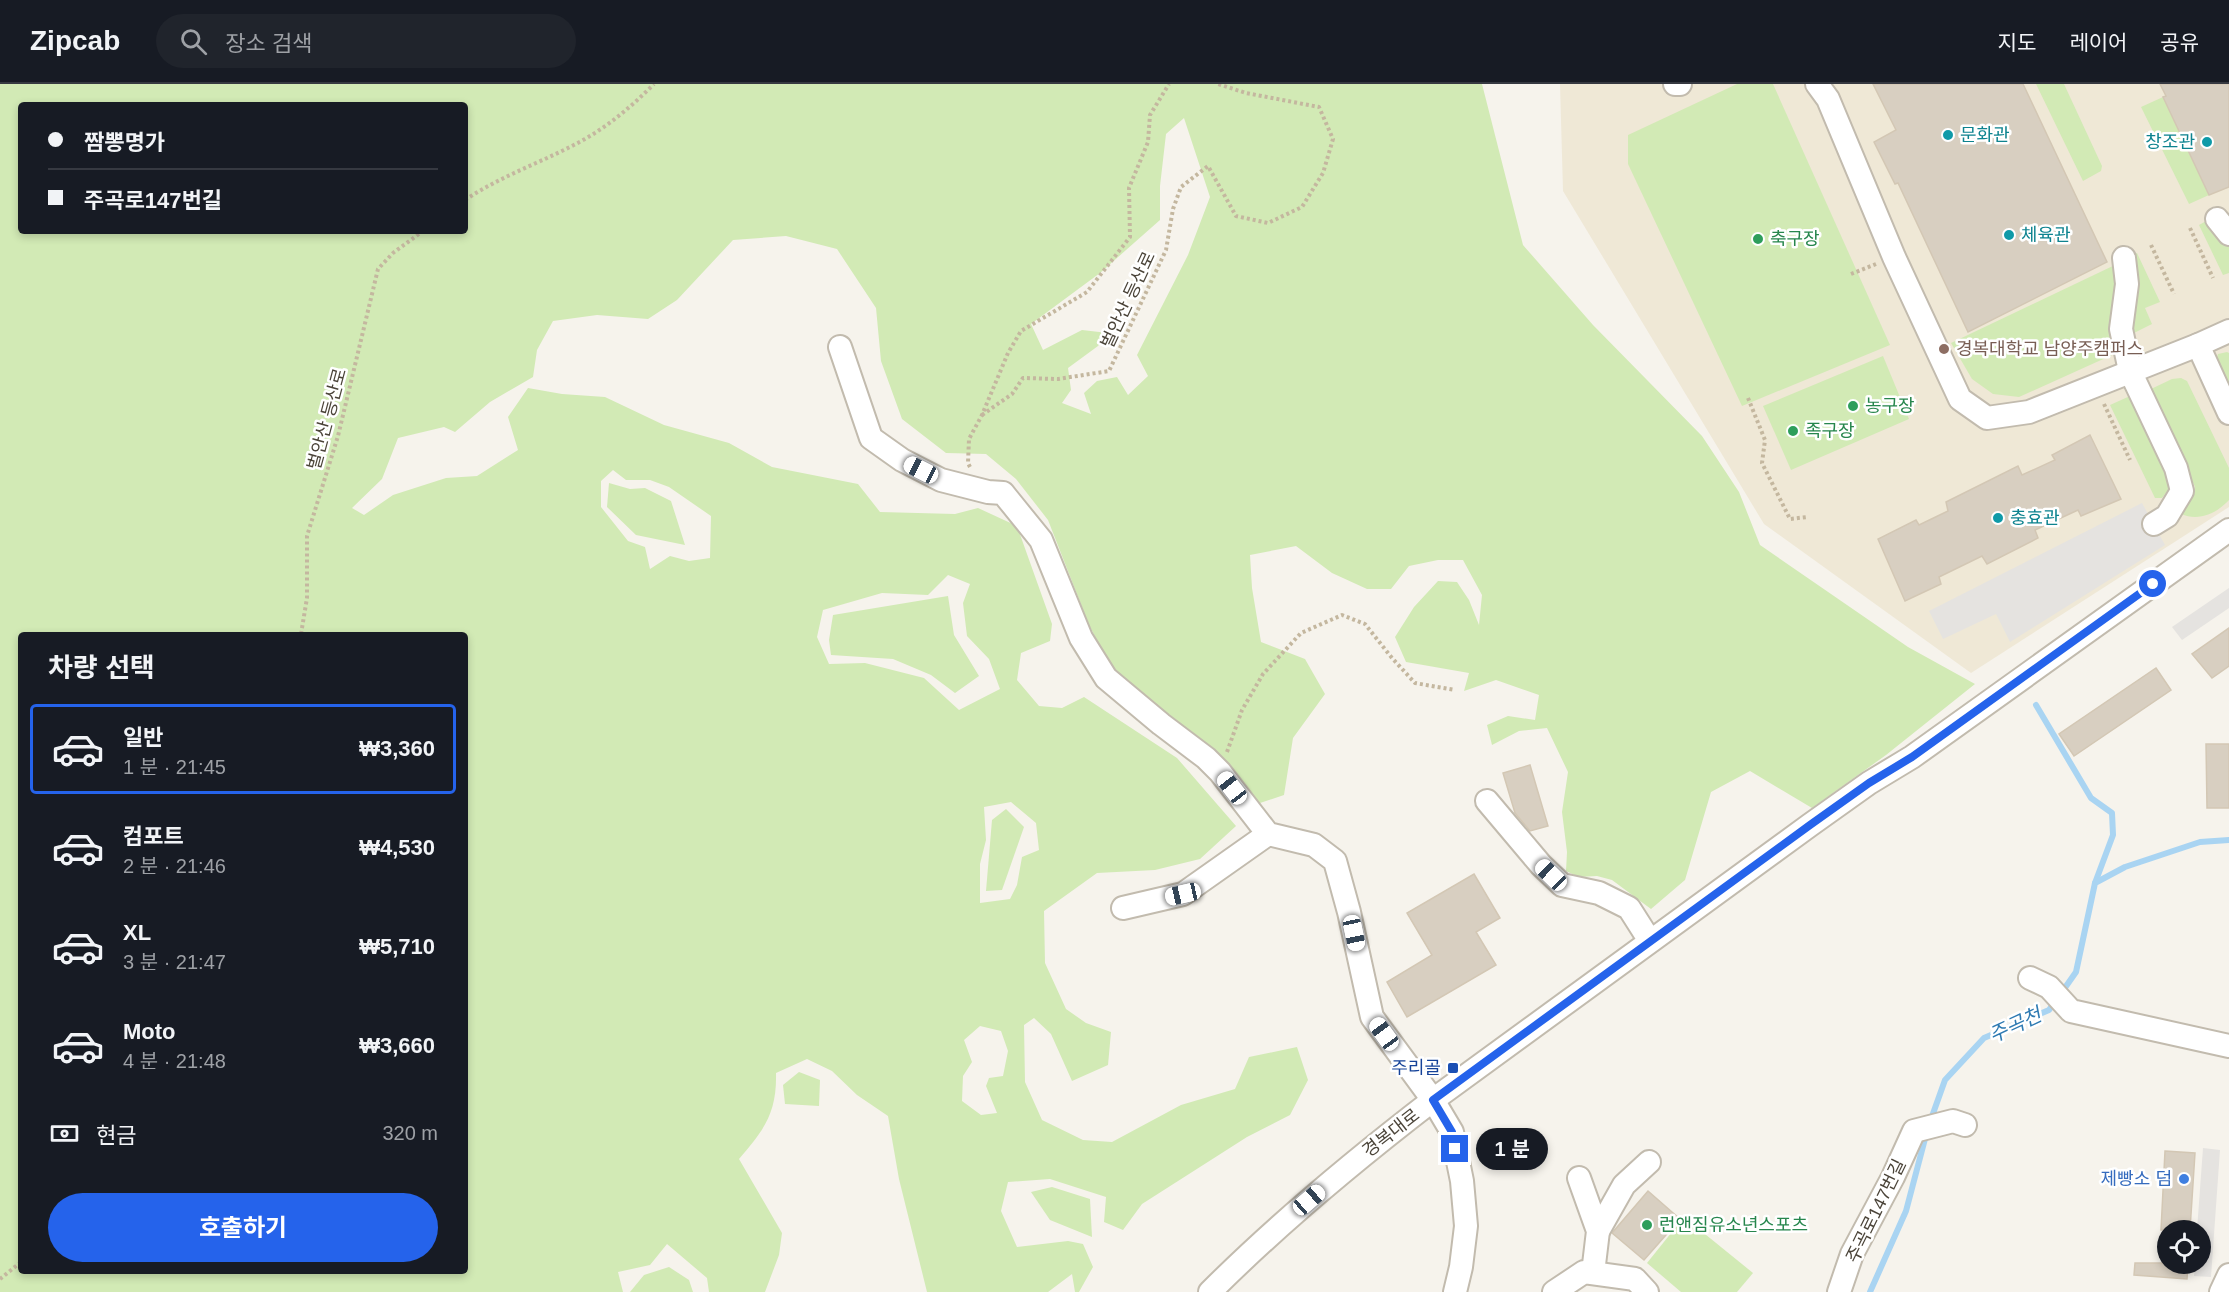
<!DOCTYPE html>
<html lang="ko">
<meta charset="utf-8">
<style>
body{margin:0;font-family:Helvetica,"Noto Sans KR",sans-serif;background:#20242c;color:#f1f3f6;height:100vh;display:flex;flex-direction:column;font-size:22px;white-space:nowrap}
*{box-sizing:border-box;margin:0}
p{font-size:20px;color:#9ea1a6}
.icon{flex:none;width:33px;height:33px;fill:none;stroke:currentColor;stroke-width:2;stroke-linecap:round;stroke-linejoin:round}
.map{position:relative;flex:1;overflow:hidden}
.details{position:absolute;left:18px;top:548px;width:450px;height:642px;display:flex;flex-direction:column;background:#171b24;border-radius:6px;box-shadow:0 3px 9px #0003}
.details>*{flex:none}
.top-card{position:absolute;left:18px;top:18px;width:450px;height:132px;border-radius:6px;box-shadow:0 3px 9px #0003;display:grid;align-content:center;height:132px;padding:0 30px;background:#171b24}
.controls{position:absolute;left:2157px;top:1136px;display:grid;gap:12px}
.controls a{display:grid;place-items:center;width:54px;height:54px;border-radius:50%;background:#171b24;box-shadow:0 3px 9px #0003;font-size:30px}
.end{position:absolute;width:27px;height:27px;margin:-14px;border:8px solid #2563eb;background:#fff;box-shadow:0 0 0 3px #fff}
.from{border-radius:50%}
.bubble{position:absolute;height:42px;border-radius:21px;background:#171b24;box-shadow:0 3px 9px #0003;font-size:20px;font-weight:700;line-height:42px;text-align:center}
.car{position:absolute;width:18px;height:36px;margin:-18px -9px;border-radius:8px;box-shadow:0 0 4px 2px #0007;background:linear-gradient(#fff 24%,#345 0 40%,#fff 0 76%,#345 0 86%,#fff 0)}
.top-card b{display:flex;align-items:center;gap:21px;height:57px;font-size:22px}
.top-card b+b{border-top:2px solid #363941}
.top-card i{width:15px;height:15px;background:#f1f3f6}
ul{padding:0;list-style:none}
li{display:flex;align-items:center;gap:18px;height:90px;margin:0 12px 9px;padding:0 18px;border:3px solid transparent;border-radius:6px}
li div{flex:1}
li b{display:block;font-size:22px}
li em{font-style:normal;font-weight:700}
li.current{border-color:#2563eb}
li>.icon{width:54px;height:54px;stroke-width:1.5}
h2{padding:0 30px;font-size:27px;line-height:72px}
.pay{display:flex;align-items:center;gap:15px;height:66px;padding:0 30px;font-size:22px}
.pay p{margin-inline-start:auto}
.button{display:flex;gap:12px;margin-top:auto;padding:12px 30px}
.button a{flex:1;height:69px;border-radius:36px;background:#2563eb;color:#fff;font-size:24px;font-weight:700;line-height:69px;text-align:center}
header{display:flex;align-items:center;gap:36px;box-sizing:border-box;height:84px;padding:0 30px;background:#171b24;border-bottom:2px solid #363941}
header strong{font-size:28px}
nav{display:flex;gap:33px;margin-inline-start:auto;font-size:21px}
.search{width:420px;height:54px;background:#20242c;display:flex;align-items:center;gap:15px;box-sizing:border-box;padding:0 21px;border-radius:33px;color:#9ea1a6;font-size:22px}
.map>svg:first-child{display:block}
.education{fill:#efe8d6}
.green{fill:#d2eab5;fill-rule:evenodd}
.parking{fill:#e5e3e0}
.lines{fill:none;stroke-linecap:round;stroke-linejoin:round}
.stream{stroke:#a9d4f2;stroke-width:6}
.building{fill:#d8cfc1;stroke:#d3c7b4;stroke-width:1.5}
.minor-casing{stroke:#c2bbae;stroke-width:26}
.path{stroke:#c4b79f;stroke-width:4;stroke-dasharray:3 3;stroke-linecap:butt}
.minor{stroke:#fff;stroke-width:22}
.route{stroke:#2563eb;stroke-width:8}
.culture-dot{fill:#0f9aa8;stroke:#fff;stroke-width:2}
.leisure-dot{fill:#2e9e5b;stroke:#fff;stroke-width:2}
.education-dot{fill:#8d6e63;stroke:#fff;stroke-width:2}
.transit-dot{fill:#1a4fb4;stroke:#fff;stroke-width:2}
.shop-dot{fill:#3f7fe0;stroke:#fff;stroke-width:2}
.labels{text-anchor:middle;dominant-baseline:central;stroke-width:5;stroke-linejoin:round;paint-order:stroke}
.culture-label{font-size:18px;fill:#0d838f;stroke:#fff;text-anchor:start}
.leisure-label{font-size:18px;fill:#27864d;stroke:#fff;text-anchor:start}
.street-label{font-size:18px;fill:#4b4439;stroke:#fff}
.education-label{font-size:18px;fill:#785e54;stroke:#fff;text-anchor:start}
.transit-label{font-size:18px;fill:#164399;stroke:#fff;text-anchor:end}
.shop-label{font-size:18px;fill:#366cbe;stroke:#fff;text-anchor:end}
.water-label{font-size:20px;font-style:italic;fill:#2e7ab2;stroke:#fff}
</style>
<header>
<strong>Zipcab</strong>
<div class="search"><svg class="icon" aria-label="search" viewBox="0 0 24 24"><circle cx="10" cy="10" r="6"/><path d="M15 15l6 6"/></svg>장소 검색</div>
<nav><a>지도</a><a>레이어</a><a>공유</a></nav>
</header>
<div class="map">
<svg width="2229" height="1208" viewBox="0 0 2229 1208">
<rect width="100%" height="100%" fill="#f6f3ec"/>
<!-- education -->
<polygon class="education" points="1560,0 2229,0 2229,423 1971,589 1764,440 1563,107"/>
<!-- green -->
<g class="green">
<path d="M0,0H1482L1523,161L1593,241L1702,352L1739,408L1760,461L1908,563L1975,600L1886,671L1812,724L1750,687L1711,708L1685,796L1651,825L1612,796L1597,792L1579,793L1566,787L1567,768L1562,728L1568,688L1547,644L1519,647L1492,661L1487,641L1508,632L1535,636L1539,611L1496,596L1464,607L1469,589L1406,578L1395,553L1414,523L1438,497L1457,498L1469,516L1479,541L1482,511L1463,476H1438L1409,482L1391,505H1367L1332,489L1296,462L1250,471L1252,504L1261,558L1305,575L1325,610L1293,654L1284,711L1254,721L1114,589L1089,541L1048,436L1016,395L986,370L946,369L902,335L881,277L876,224L837,165L786,152L733,156L677,216L648,235L597,231L553,237L537,266L533,293L490,318L455,348L444,343L398,354L382,395L352,424L364,431L393,411L446,394L477,392L518,366L508,333L528,304L562,310L605,313L664,341L729,359L772,383L858,400L880,428L955,430L978,424L1017,442L1052,540L1050,557L1021,569L1017,596L1039,622L1062,624L1084,613L1177,674L1236,742L1200,775L1155,786L1097,789L1044,827L1045,879L1066,925L1086,939L1111,948L1108,981L1072,997L1051,950L1034,934L1024,941L1025,998L1042,1036L1083,1056L1112,1058L1181,1021L1235,1005L1249,973L1297,963L1308,996L1290,1031L1247,1053L1142,1120L1123,1146L1104,1138L1106,1113L1050,1095L1008,1098L1001,1127L1017,1163L1068,1157L1083,1160L1093,1183L1079,1208H1075L1072,1190L1048,1208H927L899,1095L888,1032L857,1011L832,987L807,975L776,989C777,1029 764,1046 739,1075L782,1149L779,1171L765,1208H709L707,1194L667,1160L650,1181L618,1188L623,1208H0ZM21,21H465V147H21ZM1184,34L1210,113L1188,171L1137,271L1148,292L1128,311L1117,293L1097,297L1084,309L1091,330L1062,319L1071,306L1068,284L1098,262L1108,249L1082,246L1043,266L1031,240L1100,189L1160,136V102L1166,50ZM613,386L626,396H650L669,403L711,432L710,474L689,477L670,472L650,485L645,463L628,457L601,423V397ZM948,491L970,500L963,519L967,552L989,575L1000,605L959,626L924,594L865,579L829,580L817,553L823,526L882,509L928,511ZM21,550H465V1186H21ZM1011,718L1036,739L1039,766L1022,773L1017,801L1010,815L980,819V780L986,756L984,723ZM980,942L1001,947L1008,967L1003,992L989,994L986,1002L997,1029L981,1031L962,1017L963,992L972,978L964,956Z"/>
<polygon points="1737,0 1773,0 1890,261 1742,322 1628,80 1628,51"/>
<polygon points="2036,0 2064,0 2102,82 2101,87 2083,97"/>
<polygon points="2163,13 2209,111 2189,120 2141,23"/>
<polygon points="2210,135 2229,161 2229,189 2223,191 2199,141"/>
<polygon points="2137,169 2160,218 2145,224 2152,240 2134,249 2132,241 2129,173"/>
<polygon points="2117,180 2121,267 2019,313 1993,310 1972,295 1951,259"/>
<polygon points="2227,268 2229,269 2229,308 2215,279 2218,270"/>
<polygon points="1883,272 1909,335 1791,386 1763,322"/>
<path d="M2181,294L2187,297L2229,384V416C2217,429 2199,438 2181,430L2192,414L2195,403L2151,305L2172,295Z"/>
<polygon points="2130,312 2168,396 2168,406 2162,414 2155,414 2110,321"/>
<polygon points="609,399 630,405 645,404 671,417 685,461 636,451 607,423"/>
<polygon points="948,512 954,551 979,592 955,609 931,591 893,575 831,571 829,556 833,531"/>
<polygon points="1006,725 1024,743 1002,806 986,807 992,736"/>
<polygon points="799,988 820,996 819,1022 785,1020 783,1001"/>
<polygon points="1052,1103 1090,1115 1092,1153 1050,1136 1031,1108"/>
<polygon points="1684,1133 1753,1189 1737,1208 1681,1208 1647,1179"/>
<polygon points="669,1183 689,1196 693,1208 630,1208 644,1191"/>
</g>
<!-- parking -->
<g class="parking">
<polygon points="2142,419 2165,461 2010,558 1996,530 1943,555 1929,527"/>
<polygon points="2229,504 2229,524 2182,556 2172,543"/>
<polygon points="2203,1064 2220,1066 2211,1193 2194,1192 2195,1179 2200,1179 2200,1146 2197,1146"/>
</g>
<g class="lines">
<!-- stream -->
<g class="stream">
<polyline points="2036,621 2091,714 2112,729 2113,751 2095,799"/>
<polyline points="2062,908 2076,888 2095,799 2125,783 2200,758 2229,756"/>
<polyline points="1930,1038 1945,996 1984,954 2049,926 2056,916"/>
<polyline points="1870,1208 1906,1127 1926,1051"/>
</g>
</g>
<!-- building -->
<g class="building">
<polygon points="1873,0 2023,0 2107,178 1968,248 1898,99 1895,100 1874,58 1896,46"/>
<polygon points="2160,0 2229,0 2229,103 2209,111 2163,13 2166,12"/>
<polygon points="2090,351 2121,415 2081,432 2078,426 2035,446 2038,454 1987,480 1982,472 1939,493 1941,500 1905,517 1878,455 1916,436 1919,441 1948,427 1946,418 2018,382 2022,391 2055,376 2052,371"/>
<polygon points="2229,544 2229,582 2212,594 2192,570"/>
<polygon points="2156,584 2171,606 2074,672 2059,650"/>
<polygon points="2206,660 2229,660 2229,724 2207,724"/>
<polygon points="1530,681 1548,742 1530,747 1515,729 1503,689"/>
<polygon points="1474,790 1500,834 1476,848 1496,881 1407,933 1387,898 1432,871 1407,829"/>
<polygon points="2165,1067 2195,1069 2190,1146 2161,1146"/>
<polygon points="1648,1107 1680,1135 1644,1176 1612,1149"/>
<polygon points="2135,1179 2188,1179 2187,1195 2134,1191"/>
</g>
<g class="lines">
<!-- minor casing -->
<g class="minor-casing">
<g id="minor">
<polyline points="1675,0 1680,0"/>
<polyline points="1817,0 1828,15 1894,173 1960,315 1987,334 2029,328 2198,261 2229,247"/>
<polyline points="2217,135 2229,150"/>
<polyline points="2124,174 2127,200 2121,245 2130,287 2176,384 2182,407 2167,432 2154,440"/>
<polyline points="2198,261 2229,329"/>
<polyline points="840,263 871,354 902,376 941,396 988,408 1003,409 1041,456 1081,554 1106,594 1161,640 1206,674 1220,688 1268,750 1314,761 1335,777 1349,828 1372,933 1433,1016 1452,1048 1462,1097 1466,1142 1461,1183 1455,1208"/>
<polyline points="1487,717 1541,781 1562,801 1599,809 1629,824 1650,857"/>
<polyline points="1123,824 1183,810 1268,750"/>
<polyline points="2030,894 2049,903 2071,927 2229,962"/>
<polyline points="1579,1094 1598,1147 1593,1189"/>
<polyline points="1598,1147 1624,1101 1649,1078"/>
<path d="M1210,1208C1280,1138 1355,1076 1433,1016L1810,741L1869,699L1912,673L2229,446"/>
<polyline points="1554,1208 1584,1188 1635,1195 1647,1208"/>
<polyline points="1839,1208 1852,1170 1893,1093 1914,1047 1953,1037 1965,1041"/>
<polyline points="2221,1208 2229,1191"/>
</g>
</g>
<!-- path -->
<g class="path">
<path d="M465,116C502,91 546,77 585,55C611,40 633,21 654,0"/>
<polyline points="2190,144 2213,194"/>
<polyline points="2151,161 2174,210"/>
<polyline points="1851,190 1876,180"/>
<polyline points="1748,314 1765,356 1762,379 1790,435 1807,433"/>
<polyline points="2104,320 2130,376"/>
<polyline points="982,331 1012,310 1023,294 1058,295 1109,287 1166,166 1173,125 1181,103 1208,82 1236,132 1268,139 1302,123 1323,89 1333,55 1319,23 1246,9 1218,0"/>
<polyline points="970,383 968,379 969,355 982,331 1008,269 1021,247 1087,208 1130,153 1129,104 1148,58 1150,31 1169,0"/>
<polyline points="301,550 307,514 307,452 338,352 378,185 393,169 423,147"/>
<polyline points="1227,668 1242,626 1263,590 1301,549 1342,531 1365,540 1392,574 1415,599 1455,606"/>
<polyline points="0,1195 21,1178"/>
</g>
<!-- minor -->
<use href="#minor" class="minor"/>
</g>
<g class="lines">
<!-- route -->
<polyline class="route" points="1455,1065 1452,1048 1433,1016 1810,741 1869,699 1912,673 2153,500"/>
</g>
<!-- markers -->
<g class="culture-dot">
<circle cx="1948" cy="51" r="6"/>
<circle cx="2207" cy="58" r="6"/>
<circle cx="2009" cy="151" r="6"/>
<circle cx="1998" cy="434" r="6"/>
</g>
<g class="leisure-dot">
<circle cx="1758" cy="155" r="6"/>
<circle cx="1853" cy="322" r="6"/>
<circle cx="1793" cy="347" r="6"/>
<circle cx="1647" cy="1141" r="6"/>
</g>
<circle class="education-dot" cx="1944" cy="265" r="6"/>
<rect class="transit-dot" x="1447" y="978" width="12" height="12" rx="3"/>
<circle class="shop-dot" cx="2184" cy="1095" r="6"/>
<g class="labels">
<!-- culture labels -->
<g class="culture-label">
<text x="1960" y="51">문화관</text>
<text x="2195" y="58" text-anchor="end">창조관</text>
<text x="2021" y="151">체육관</text>
<text x="2010" y="434">충효관</text>
</g>
<!-- leisure labels -->
<g class="leisure-label">
<text x="1770" y="155">축구장</text>
<text x="1865" y="322">농구장</text>
<text x="1805" y="347">족구장</text>
<text x="1659" y="1141">런앤짐유소년스포츠</text>
</g>
<!-- street labels -->
<g class="street-label">
<text transform="translate(1128 216) rotate(-65)">벌안산 등산로</text>
<text transform="translate(327 335) rotate(-75)">벌안산 등산로</text>
<text transform="translate(1391 1049) rotate(-38)">경복대로</text>
<text transform="translate(1876 1127) rotate(-64)">주곡로147번길</text>
</g>
<!-- education labels -->
<g class="education-label">
<text x="1956" y="265">경복대학교 남양주캠퍼스</text>
</g>
<!-- transit labels -->
<g class="transit-label">
<text x="1441" y="984">주리골</text>
</g>
<!-- shop labels -->
<g class="shop-label">
<text x="2172" y="1095">제빵소 덤</text>
</g>
<!-- water labels -->
<g class="water-label">
<text transform="translate(2015 941) rotate(-25)">주곡천</text>
</g>
</g>
</svg>
<div class="controls">
<a><svg class="icon" aria-label="locate" viewBox="0 0 24 24"><circle cx="12" cy="12" r="6"/><path d="M12 2v4M12 18v4M2 12h4M18 12h4"/></svg></a>
</div>
<i class="end from" style="left:2153px;top:500px"></i>
<i class="end" style="left:1455px;top:1065px"></i>
<div class="bubble" style="left:1476px;top:1044px;width:72px">1 분</div>
<i class="car" style="left:921px;top:386px;rotate:297deg"></i>
<i class="car" style="left:1232px;top:704px;rotate:322deg"></i>
<i class="car" style="left:1551px;top:791px;rotate:314deg"></i>
<i class="car" style="left:1183px;top:810px;rotate:257deg"></i>
<i class="car" style="left:1354px;top:849px;rotate:168deg"></i>
<i class="car" style="left:1384px;top:950px;rotate:324deg"></i>
<i class="car" style="left:1309px;top:1116px;rotate:49deg"></i>
<div class="top-card">
<b><i class="from"></i>짬뽕명가</b>
<b><i></i>주곡로147번길</b>
</div>
<section class="details">
<h2>차량 선택</h2>
<ul>
<li class="current"><svg class="icon" aria-label="car" viewBox="0 0 24 24"><path d="M5 17H2v-5l4-1 3-4h7l3 4 3 1v5h-3M9 17h6M6 11h13"/><circle cx="7" cy="17" r="2"/><circle cx="17" cy="17" r="2"/></svg><div><b>일반</b><p>1 분 · 21:45</p></div><em>₩3,360</em></li>
<li><svg class="icon" aria-label="car" viewBox="0 0 24 24"><path d="M5 17H2v-5l4-1 3-4h7l3 4 3 1v5h-3M9 17h6M6 11h13"/><circle cx="7" cy="17" r="2"/><circle cx="17" cy="17" r="2"/></svg><div><b>컴포트</b><p>2 분 · 21:46</p></div><em>₩4,530</em></li>
<li><svg class="icon" aria-label="car" viewBox="0 0 24 24"><path d="M5 17H2v-5l4-1 3-4h7l3 4 3 1v5h-3M9 17h6M6 11h13"/><circle cx="7" cy="17" r="2"/><circle cx="17" cy="17" r="2"/></svg><div><b>XL</b><p>3 분 · 21:47</p></div><em>₩5,710</em></li>
<li><svg class="icon" aria-label="car" viewBox="0 0 24 24"><path d="M5 17H2v-5l4-1 3-4h7l3 4 3 1v5h-3M9 17h6M6 11h13"/><circle cx="7" cy="17" r="2"/><circle cx="17" cy="17" r="2"/></svg><div><b>Moto</b><p>4 분 · 21:48</p></div><em>₩3,660</em></li>
</ul>
<div class="pay"><svg class="icon" aria-label="cash" viewBox="0 0 24 24"><path d="M3 7h18v10H3z"/><circle cx="12" cy="12" r="2"/></svg>현금<p>320 m</p></div>
<div class="button"><a>호출하기</a></div>
</section>
</div>
